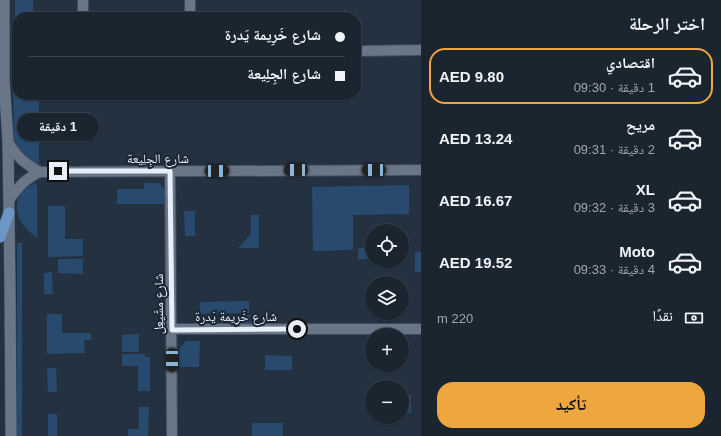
<!DOCTYPE html>
<html lang="ar">
<meta charset="utf-8">
<style>
body{margin:0;font-family:Arial,"Noto Naskh Arabic",sans-serif;background:#242d38;color:#f1f3f6;direction:rtl;height:100vh;display:flex;flex-direction:column;font-size:15px;white-space:nowrap}
*{box-sizing:border-box;margin:0}
p{font-size:13px;color:#a0a5ab}
.icon{flex:none;width:22px;height:22px;fill:none;stroke:currentColor;stroke-width:2;stroke-linecap:round;stroke-linejoin:round}
.map{position:relative;flex:1;overflow:hidden;direction:ltr}
.sheet{display:flex;flex-direction:column;background:#1b2530;width:300px}
.sheet>*{flex:none}
.guide{position:absolute;left:12px;top:12px;width:349px;height:88px;border-radius:16px;box-shadow:0 1px 3px #0004,0 0 0 1px #39424c;direction:rtl;display:grid;align-content:center;height:88px;padding:0 16px;background:#1b2530}
.fabs{position:absolute;left:365px;top:224px;display:grid;gap:8px}
.fabs a{display:grid;place-items:center;width:44px;height:44px;border-radius:50%;background:#1b2530;box-shadow:0 1px 3px #0004,0 0 0 1px #39424c;font-size:20px}
.end{position:absolute;width:18px;height:18px;margin:-9px;border:5px solid #e7eff9;background:#111;box-shadow:0 0 0 2px #111}
.from{border-radius:50%}
.bubble{position:absolute;height:28px;border-radius:14px;background:#1b2530;box-shadow:0 1px 3px #0004,0 0 0 1px #39424c;font-size:13px;font-weight:700;line-height:28px;text-align:center;direction:rtl}
.car{position:absolute;width:12px;height:24px;margin:-12px -6px;border-radius:5px;box-shadow:0 0 3px 1px #0007;background:linear-gradient(#222 24%,#8ab4d8 0 40%,#222 0 76%,#8ab4d8 0 86%,#222 0)}
.guide b{display:flex;align-items:center;gap:14px;height:38px;font-size:15px}
.guide b+b{border-top:1px solid #39424c}
.guide i{width:10px;height:10px;background:#f1f3f6}
ul{padding:0;list-style:none}
li{display:flex;align-items:center;gap:12px;height:56px;margin:0 8px 6px;padding:0 8px;border:2px solid transparent;border-radius:16px}
li div{flex:1}
li b{display:block;font-size:15px}
li em{font-style:normal;font-weight:700}
li.active{border-color:#f0a63e}
li>.icon{width:36px;height:36px;stroke-width:1.5}
h2{padding:0 16px;font-size:18px;line-height:48px}
.pay{display:flex;align-items:center;gap:10px;height:44px;padding:0 16px;font-size:15px}
.pay p{margin-inline-start:auto}
.primary-button{display:flex;gap:8px;margin-top:auto;padding:8px 16px}
.primary-button a{flex:1;height:46px;border-radius:16px;background:#f0a63e;color:#111;font-size:16px;font-weight:700;line-height:46px;text-align:center}
main{display:flex;flex:1;min-height:0}
.map>svg:first-child{display:block}
.green{fill:#284a6e}
.lines{fill:none;stroke-linecap:round;stroke-linejoin:round}
.minor-casing{stroke:#414c59;stroke-width:12}
.secondary-casing{stroke:#414c59;stroke-width:12}
.primary-casing{stroke:#414c59;stroke-width:12}
.minor{stroke:#687687;stroke-width:10}
.secondary{stroke:#687687;stroke-width:11}
.primary{stroke:#6c96c4;stroke-width:11}
.route{stroke:#e7eff9;stroke-width:5}
.labels{text-anchor:middle;dominant-baseline:central;stroke-width:4;stroke-linejoin:round;paint-order:stroke}
.street-label{font-size:13px;fill:#e7eff9;stroke:#1b2735}
</style>
<main>
<section class="sheet">
<h2>اختر الرحلة</h2>
<ul>
<li class="active"><svg class="icon" aria-label="car" viewBox="0 0 24 24"><path d="M5 17H2v-5l4-1 3-4h7l3 4 3 1v5h-3M9 17h6M6 11h13"/><circle cx="7" cy="17" r="2"/><circle cx="17" cy="17" r="2"/></svg><div><b>اقتصادي</b><p>1 دقيقة · 09:30</p></div><em>AED 9.80</em></li>
<li><svg class="icon" aria-label="car" viewBox="0 0 24 24"><path d="M5 17H2v-5l4-1 3-4h7l3 4 3 1v5h-3M9 17h6M6 11h13"/><circle cx="7" cy="17" r="2"/><circle cx="17" cy="17" r="2"/></svg><div><b>مريح</b><p>2 دقيقة · 09:31</p></div><em>AED 13.24</em></li>
<li><svg class="icon" aria-label="car" viewBox="0 0 24 24"><path d="M5 17H2v-5l4-1 3-4h7l3 4 3 1v5h-3M9 17h6M6 11h13"/><circle cx="7" cy="17" r="2"/><circle cx="17" cy="17" r="2"/></svg><div><b>XL</b><p>3 دقيقة · 09:32</p></div><em>AED 16.67</em></li>
<li><svg class="icon" aria-label="car" viewBox="0 0 24 24"><path d="M5 17H2v-5l4-1 3-4h7l3 4 3 1v5h-3M9 17h6M6 11h13"/><circle cx="7" cy="17" r="2"/><circle cx="17" cy="17" r="2"/></svg><div><b>Moto</b><p>4 دقيقة · 09:33</p></div><em>AED 19.52</em></li>
</ul>
<div class="pay"><svg class="icon" aria-label="cash" viewBox="0 0 24 24"><path d="M3 7h18v10H3z"/><circle cx="12" cy="12" r="2"/></svg>نقدًا<p>220 m</p></div>
<div class="primary-button"><a>تأكيد</a></div>
</section>
<div class="map">
<svg width="421" height="436" viewBox="0 0 421 436">
<rect width="100%" height="100%" fill="#243140"/>
<!-- green -->
<g class="green">
<polygon points="15,0 33,0 33,17 17,17 17,28 15,24"/>
<polygon points="17,78 17,95 39,95 39,167 14,150 13,90 16,80"/>
<path d="M37,183V238C32,234 26,229 22,223C14,211 15,194 28,187C30,185 34,184 37,183Z"/>
<polygon points="144,183 159,183 165,190 165,204 117,204 117,189 144,189"/>
<polygon points="409,185 409,214 353,215 353,250 313,251 312,187"/>
<polygon points="48,206 65,206 65,239 83,239 83,256 48,257"/>
<polygon points="184,211 195,211 195,236 185,236"/>
<polygon points="251,215 259,215 259,248 238,248 251,234"/>
<rect x="17" y="243" width="5" height="193"/>
<polygon points="372,247 372,259 358,259 358,248"/>
<rect x="415" y="252" width="6" height="20"/>
<polygon points="58,259 83,259 83,274 58,273"/>
<polygon points="52,272 53,294 44,294 44,273"/>
<polygon points="249,301 249,313 200,314 200,302"/>
<polygon points="47,314 62,314 62,333 91,333 91,340 84,340 85,353 47,354"/>
<polygon points="250,315 251,327 220,327 220,316"/>
<polygon points="139,334 139,352 122,352 122,335"/>
<polygon points="186,341 200,341 199,367 179,367 179,349"/>
<polygon points="122,354 145,354 145,357 150,357 150,391 138,391 138,366 122,366"/>
<polygon points="265,355 292,356 292,370 265,370"/>
<polygon points="47,368 56,368 57,392 48,392"/>
<rect x="402" y="395" width="9" height="18"/>
<polygon points="139,407 149,407 148,436 128,436 128,429 139,429"/>
<rect x="48" y="414" width="9" height="22"/>
<rect x="252" y="423" width="31" height="13"/>
</g>
<g class="lines">
<!-- minor casing -->
<g class="minor-casing">
<g id="minor">
<polyline points="83,0 83,17"/>
<polyline points="190,0 190,17"/>
<polyline points="356,51 421,50"/>
<path d="M8,142C16,156 25,164 40,172"/>
<polyline points="170,171 172,436"/>
<path d="M9,200C18,187 25,179 40,172L421,170"/>
<polyline points="172,329 421,329"/>
</g>
</g>
<!-- secondary casing -->
<g class="secondary-casing">
<polyline id="secondary" points="4,0 4,79 8,142 10,290 11,436"/>
</g>
<!-- primary casing -->
<g class="primary-casing">
<polyline id="primary" points="0,237 9,213"/>
</g>
<!-- minor -->
<use href="#minor" class="minor"/>
<!-- secondary -->
<use href="#secondary" class="secondary"/>
<!-- primary -->
<use href="#primary" class="primary"/>
</g>
<g class="lines">
<!-- route -->
<polyline class="route" points="58,171 170,171 172,330 297,329"/>
</g>
<g class="labels">
<!-- street labels -->
<g class="street-label">
<text x="158" y="158">شارع الجِلِيعة</text>
<text transform="translate(158 304) rotate(-90)">شارع مشَيعِل</text>
<text x="236" y="316">شارع خَرِيمة يَدرة</text>
</g>
</g>
</svg>
<div class="fabs">
<a><svg class="icon" aria-label="locate" viewBox="0 0 24 24"><circle cx="12" cy="12" r="6"/><path d="M12 2v4M12 18v4M2 12h4M18 12h4"/></svg></a>
<a><svg class="icon" aria-label="layers" viewBox="0 0 24 24"><path d="M12 4l9 5-9 5-9-5zM3 14l9 5 9-5"/></svg></a>
<a>+</a>
<a>−</a>
</div>
<i class="end from" style="left:297px;top:329px"></i>
<i class="end" style="left:58px;top:171px"></i>
<div class="bubble" style="left:17px;top:113px;width:82px">1 دقيقة</div>
<i class="car" style="left:296px;top:170px;rotate:270deg"></i>
<i class="car" style="left:374px;top:170px;rotate:270deg"></i>
<i class="car" style="left:217px;top:171px;rotate:90deg"></i>
<i class="car" style="left:172px;top:360px;rotate:180deg"></i>
<div class="guide">
<b><i class="from"></i>شارع خَرِيمة يَدرة</b>
<b><i></i>شارع الجِلِيعة</b>
</div>
</div>
</main>
